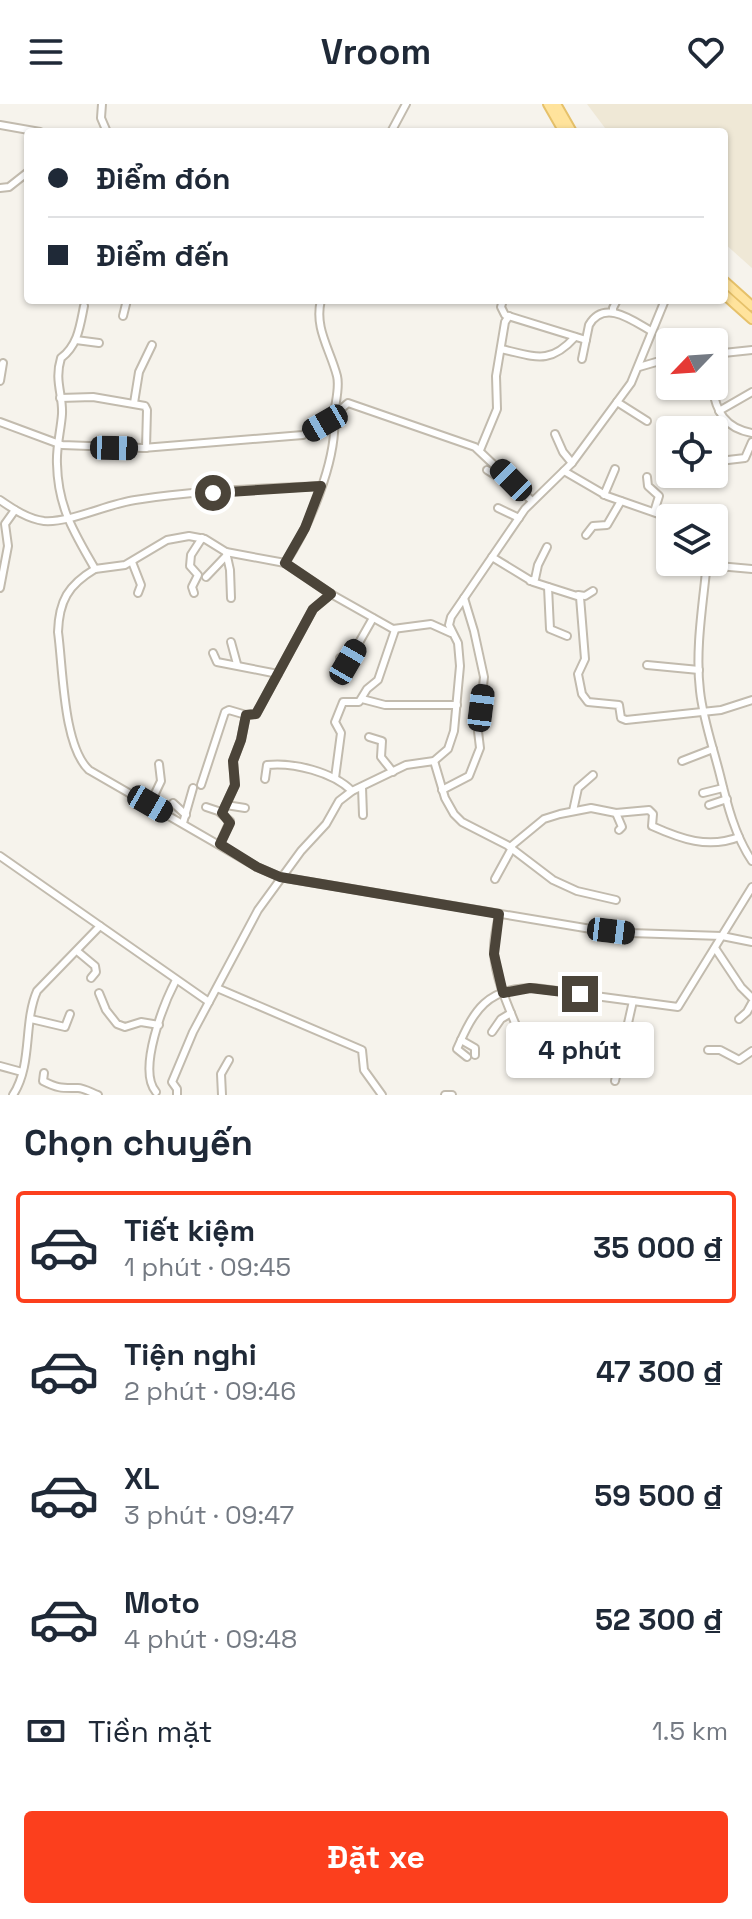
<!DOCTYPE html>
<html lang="vi">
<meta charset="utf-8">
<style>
body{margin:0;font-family:"Space Grotesk",sans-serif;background:#f2f2f3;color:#1f2937;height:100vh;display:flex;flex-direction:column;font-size:30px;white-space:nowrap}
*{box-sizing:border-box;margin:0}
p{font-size:26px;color:#747a83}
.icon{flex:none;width:44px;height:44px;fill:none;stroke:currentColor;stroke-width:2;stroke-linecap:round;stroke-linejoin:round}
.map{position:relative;height:991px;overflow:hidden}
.panel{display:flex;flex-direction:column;background:#fff;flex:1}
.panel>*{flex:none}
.guide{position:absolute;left:24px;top:24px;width:704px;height:176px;border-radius:8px;box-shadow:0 2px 6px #0004;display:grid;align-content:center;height:176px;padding:0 24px;background:#fff}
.needle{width:52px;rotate:245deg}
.tools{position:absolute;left:656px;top:224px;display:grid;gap:16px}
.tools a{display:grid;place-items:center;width:72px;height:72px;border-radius:8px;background:#fff;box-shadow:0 2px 6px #0004;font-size:40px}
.end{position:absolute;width:36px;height:36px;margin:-18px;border:10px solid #4b4439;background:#fff;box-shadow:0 0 0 4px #fff}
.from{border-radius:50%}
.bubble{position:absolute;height:56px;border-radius:8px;background:#fff;box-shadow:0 2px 6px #0004;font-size:26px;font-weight:700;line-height:56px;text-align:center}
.car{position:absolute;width:24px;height:48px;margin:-24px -12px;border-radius:10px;box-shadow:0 0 6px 2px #0007;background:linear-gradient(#222 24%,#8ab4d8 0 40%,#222 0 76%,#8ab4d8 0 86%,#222 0)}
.guide b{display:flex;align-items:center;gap:28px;height:76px;font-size:30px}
.guide b+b{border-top:2px solid #e0e1e3}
.guide i{width:20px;height:20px;background:#1f2937}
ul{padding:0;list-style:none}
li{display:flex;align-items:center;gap:24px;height:112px;margin:0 16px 12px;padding:0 8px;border:4px solid transparent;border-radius:8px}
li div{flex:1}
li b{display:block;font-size:30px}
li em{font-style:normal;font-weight:700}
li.current{border-color:#fc3f1d}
li>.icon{width:72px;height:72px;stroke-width:1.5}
h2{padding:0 24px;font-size:36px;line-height:96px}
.pay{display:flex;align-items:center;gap:20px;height:88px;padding:0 24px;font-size:30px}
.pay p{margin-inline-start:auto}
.button{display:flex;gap:16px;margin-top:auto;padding:16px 24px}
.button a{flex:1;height:92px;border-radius:8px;background:#fc3f1d;color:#fff;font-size:32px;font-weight:700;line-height:92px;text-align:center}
header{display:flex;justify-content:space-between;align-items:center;height:104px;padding:0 24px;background:#fff;font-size:36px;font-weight:700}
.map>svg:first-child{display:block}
.education{fill:#efe8d6}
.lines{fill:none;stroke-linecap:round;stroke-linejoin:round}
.minor-casing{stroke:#c2bbae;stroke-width:10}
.major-casing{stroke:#e6c16a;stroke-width:12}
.minor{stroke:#fff;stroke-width:6}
.major{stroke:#ffe39c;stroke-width:8}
.route{stroke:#4b4439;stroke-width:10}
</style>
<header><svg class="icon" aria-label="menu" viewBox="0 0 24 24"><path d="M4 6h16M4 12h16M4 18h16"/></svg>Vroom<svg class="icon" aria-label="heart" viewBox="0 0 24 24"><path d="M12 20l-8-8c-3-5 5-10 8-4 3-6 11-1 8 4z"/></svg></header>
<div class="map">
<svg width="752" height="991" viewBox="0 0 752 991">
<rect width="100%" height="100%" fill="#f6f3ec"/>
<!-- education -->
<polygon class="education" points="587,0 752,0 752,164 724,139 724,28 608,28"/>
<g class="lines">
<!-- minor casing -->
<g class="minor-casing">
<g id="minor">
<polyline points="102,0 101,14 107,28"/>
<polyline points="0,21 40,28"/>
<polyline points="391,28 406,0"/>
<polyline points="0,84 9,83 28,68"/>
<polyline points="503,196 501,203 505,211 586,236"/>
<path d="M84,202C80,222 78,241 61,254C54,277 63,290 62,310C61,326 56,343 57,360C58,404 74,428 95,465L125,461L167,436L189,432L205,435L226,448L285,459"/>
<polyline points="613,208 613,204 617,196"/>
<polyline points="123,212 127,196"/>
<polyline points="76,236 99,239"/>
<path d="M501,245C534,252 549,262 575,233"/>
<polyline points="714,250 752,246"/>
<path d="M582,255L589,221C604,195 632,216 651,227"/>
<polyline points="639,263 670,254"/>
<polyline points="0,277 3,259"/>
<path d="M712,282C716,308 725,324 752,329"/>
<polyline points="60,294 93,293 145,302 147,306 146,344"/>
<polyline points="617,298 647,317"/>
<polyline points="134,299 139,268 152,241"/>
<polyline points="719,307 752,288"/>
<path d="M0,318L62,341L143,344L303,331L334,311C335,299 340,284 337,272C330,245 314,224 321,196"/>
<polyline points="555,330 563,348 572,359"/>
<polyline points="480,346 497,305 496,272 505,218 509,212"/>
<polyline points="728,356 745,354 752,338"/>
<polyline points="487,366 503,376 511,376"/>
<polyline points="564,367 607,392 670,414"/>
<polyline points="647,373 648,382 659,392 654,408"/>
<polyline points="604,391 615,365"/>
<path d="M0,396C13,405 28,415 44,417C70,419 107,400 135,396C196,386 259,385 321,382"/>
<polyline points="498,404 519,414"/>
<polyline points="586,431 593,422 607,421 621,397"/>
<polyline points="226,448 230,466 231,494"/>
<polyline points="492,453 533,478 580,493 585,555 578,570 582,590 588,598 619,601 621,614 626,616 721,606 752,596"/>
<polyline points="132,458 141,481 138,489"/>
<path d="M707,458C703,500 695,545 700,587C703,615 713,643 720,671C727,700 735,732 752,757"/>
<polyline points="707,461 752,465"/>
<path d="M95,465C68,481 59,497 58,528C63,564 63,642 89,666L257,763L280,773L591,825L630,829L722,832L752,838"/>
<polyline points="206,473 226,452"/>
<polyline points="530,477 535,475 538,461 547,443"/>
<polyline points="548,483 550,525 567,532"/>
<polyline points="0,484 8,442 5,420 15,406"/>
<polyline points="194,489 192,483 198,471 190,462 191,451 202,434"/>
<path d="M331,490L285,459C309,423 338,355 334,311L348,299L475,343L532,397"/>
<polyline points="578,491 585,492 593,487"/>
<polyline points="231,538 237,560"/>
<polyline points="213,549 217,558 278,570"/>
<polyline points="340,554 346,559 348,558 373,514"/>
<polyline points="647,561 699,566"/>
<polyline points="362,595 385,601 457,601"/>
<polyline points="369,633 382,637 381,653 393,668"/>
<polyline points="434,657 445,694 454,710 462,718 507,741 553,776 577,787 616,796"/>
<polyline points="682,657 713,645"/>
<polyline points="335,674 341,629 335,618 343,598 359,598 367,585 378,576 395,526"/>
<path d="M265,675L267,661C293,658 333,668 352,687"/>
<polyline points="201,681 225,608 229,606 246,611 256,610 313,505 331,490 393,525 431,520 451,529"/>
<polyline points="362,683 363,711"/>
<polyline points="442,686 469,672 480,644 478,627 484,573 474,527 464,494"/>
<polyline points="703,689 723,684"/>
<polyline points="173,699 186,711"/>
<polyline points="150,700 161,677 159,660"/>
<polyline points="226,701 245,704"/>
<polyline points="709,701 727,695"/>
<polyline points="206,703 218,707 230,717 220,740"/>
<polyline points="573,707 578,684 593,671"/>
<polyline points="222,709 235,681 233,657 241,636 246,611"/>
<polyline points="616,709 622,723 619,726"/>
<polyline points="183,719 193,684"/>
<path d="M510,743L544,715L560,710L591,704L616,709L649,706L653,710L652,722C681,735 708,745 739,733"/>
<polyline points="0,752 209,898"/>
<polyline points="495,775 512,744"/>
<path d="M499,810C497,823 493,836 494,849C496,879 511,908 522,936"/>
<polyline points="715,844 741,883 752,894"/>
<polyline points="77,847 95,862 96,868 91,874"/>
<polyline points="217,884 362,946 364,966 382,991"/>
<polyline points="99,889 106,906 117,920 125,923 141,918 159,921"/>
<polyline points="31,915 65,923 70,910"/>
<polyline points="739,915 747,908 752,899"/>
<polyline points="492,928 501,915 511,909"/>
<polyline points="461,936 475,944 475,951"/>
<polyline points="708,946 720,946 739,956 752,947"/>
<path d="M467,953L457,945C474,906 487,883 535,884L678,903L752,783"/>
<polyline points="0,962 22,968"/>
<path d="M44,969L43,977C59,985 62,984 78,984C84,984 92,989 98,991"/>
<polyline points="615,977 633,897"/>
<path d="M156,988C137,966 164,899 176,876"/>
<path d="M13,991C33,960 23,919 37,887L100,822"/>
<polyline points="177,991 177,985 172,978 193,928 258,806 301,747 326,720 339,697 352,687 406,661 434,657 448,645 454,627 460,562 458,539 449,521 451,513 525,405 572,359 631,279 665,196"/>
<polyline points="222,991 221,970 229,956"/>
<polyline points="445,991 452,991"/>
</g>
</g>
<!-- major casing -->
<g class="major-casing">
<g id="major">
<polyline points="548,0 564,28"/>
<polyline points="556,0 572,28"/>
<polyline points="724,177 752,202"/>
<polyline points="724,190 752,215"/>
</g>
</g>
<!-- minor -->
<use href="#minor" class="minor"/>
<!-- major -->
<use href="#major" class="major"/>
</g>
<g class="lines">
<!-- route -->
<polyline class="route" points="213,389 321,382 305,424 285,459 331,490 313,505 256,610 246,611 241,636 233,657 235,681 222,709 230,719 220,740 257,763 280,773 499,810 494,850 503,889 530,884 580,890"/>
</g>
</svg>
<div class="tools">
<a><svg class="needle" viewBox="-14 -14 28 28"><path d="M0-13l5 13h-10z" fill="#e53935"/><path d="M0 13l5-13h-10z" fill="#747a83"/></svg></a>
<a><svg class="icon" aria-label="locate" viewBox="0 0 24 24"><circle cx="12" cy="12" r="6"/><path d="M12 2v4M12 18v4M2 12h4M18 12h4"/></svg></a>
<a><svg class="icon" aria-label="layers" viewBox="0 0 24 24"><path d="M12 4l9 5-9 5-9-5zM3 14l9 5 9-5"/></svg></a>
</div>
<i class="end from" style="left:213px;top:389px"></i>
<i class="end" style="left:580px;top:890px"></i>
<div class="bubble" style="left:506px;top:918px;width:148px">4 phút</div>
<i class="car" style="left:325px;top:319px;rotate:240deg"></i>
<i class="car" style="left:114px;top:344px;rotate:91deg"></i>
<i class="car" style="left:511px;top:376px;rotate:315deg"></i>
<i class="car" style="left:348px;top:558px;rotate:30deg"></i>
<i class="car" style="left:481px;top:604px;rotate:7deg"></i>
<i class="car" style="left:150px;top:700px;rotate:120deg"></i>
<i class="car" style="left:611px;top:827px;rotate:97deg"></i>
<div class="guide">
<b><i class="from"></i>Điểm đón</b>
<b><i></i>Điểm đến</b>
</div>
</div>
<section class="panel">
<h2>Chọn chuyến</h2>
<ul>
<li class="current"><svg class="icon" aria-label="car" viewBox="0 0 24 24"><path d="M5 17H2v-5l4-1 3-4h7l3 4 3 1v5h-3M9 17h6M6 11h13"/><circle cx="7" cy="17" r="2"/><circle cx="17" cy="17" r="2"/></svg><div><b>Tiết kiệm</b><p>1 phút · 09:45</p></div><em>35 000 ₫</em></li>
<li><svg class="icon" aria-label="car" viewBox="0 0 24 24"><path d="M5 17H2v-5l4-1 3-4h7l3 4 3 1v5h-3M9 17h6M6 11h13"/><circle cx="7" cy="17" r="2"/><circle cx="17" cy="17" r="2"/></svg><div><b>Tiện nghi</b><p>2 phút · 09:46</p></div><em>47 300 ₫</em></li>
<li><svg class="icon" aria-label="car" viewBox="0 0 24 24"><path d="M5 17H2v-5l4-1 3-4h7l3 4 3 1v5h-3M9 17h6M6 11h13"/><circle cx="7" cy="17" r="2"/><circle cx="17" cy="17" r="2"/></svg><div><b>XL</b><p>3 phút · 09:47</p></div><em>59 500 ₫</em></li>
<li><svg class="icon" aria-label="car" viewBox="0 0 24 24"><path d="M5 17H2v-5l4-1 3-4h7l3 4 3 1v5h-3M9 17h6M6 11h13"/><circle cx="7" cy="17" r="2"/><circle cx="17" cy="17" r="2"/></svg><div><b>Moto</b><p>4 phút · 09:48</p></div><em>52 300 ₫</em></li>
</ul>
<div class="pay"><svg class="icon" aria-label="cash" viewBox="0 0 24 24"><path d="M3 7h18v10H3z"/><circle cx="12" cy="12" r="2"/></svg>Tiền mặt<p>1.5 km</p></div>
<div class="button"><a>Đặt xe</a></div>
</section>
